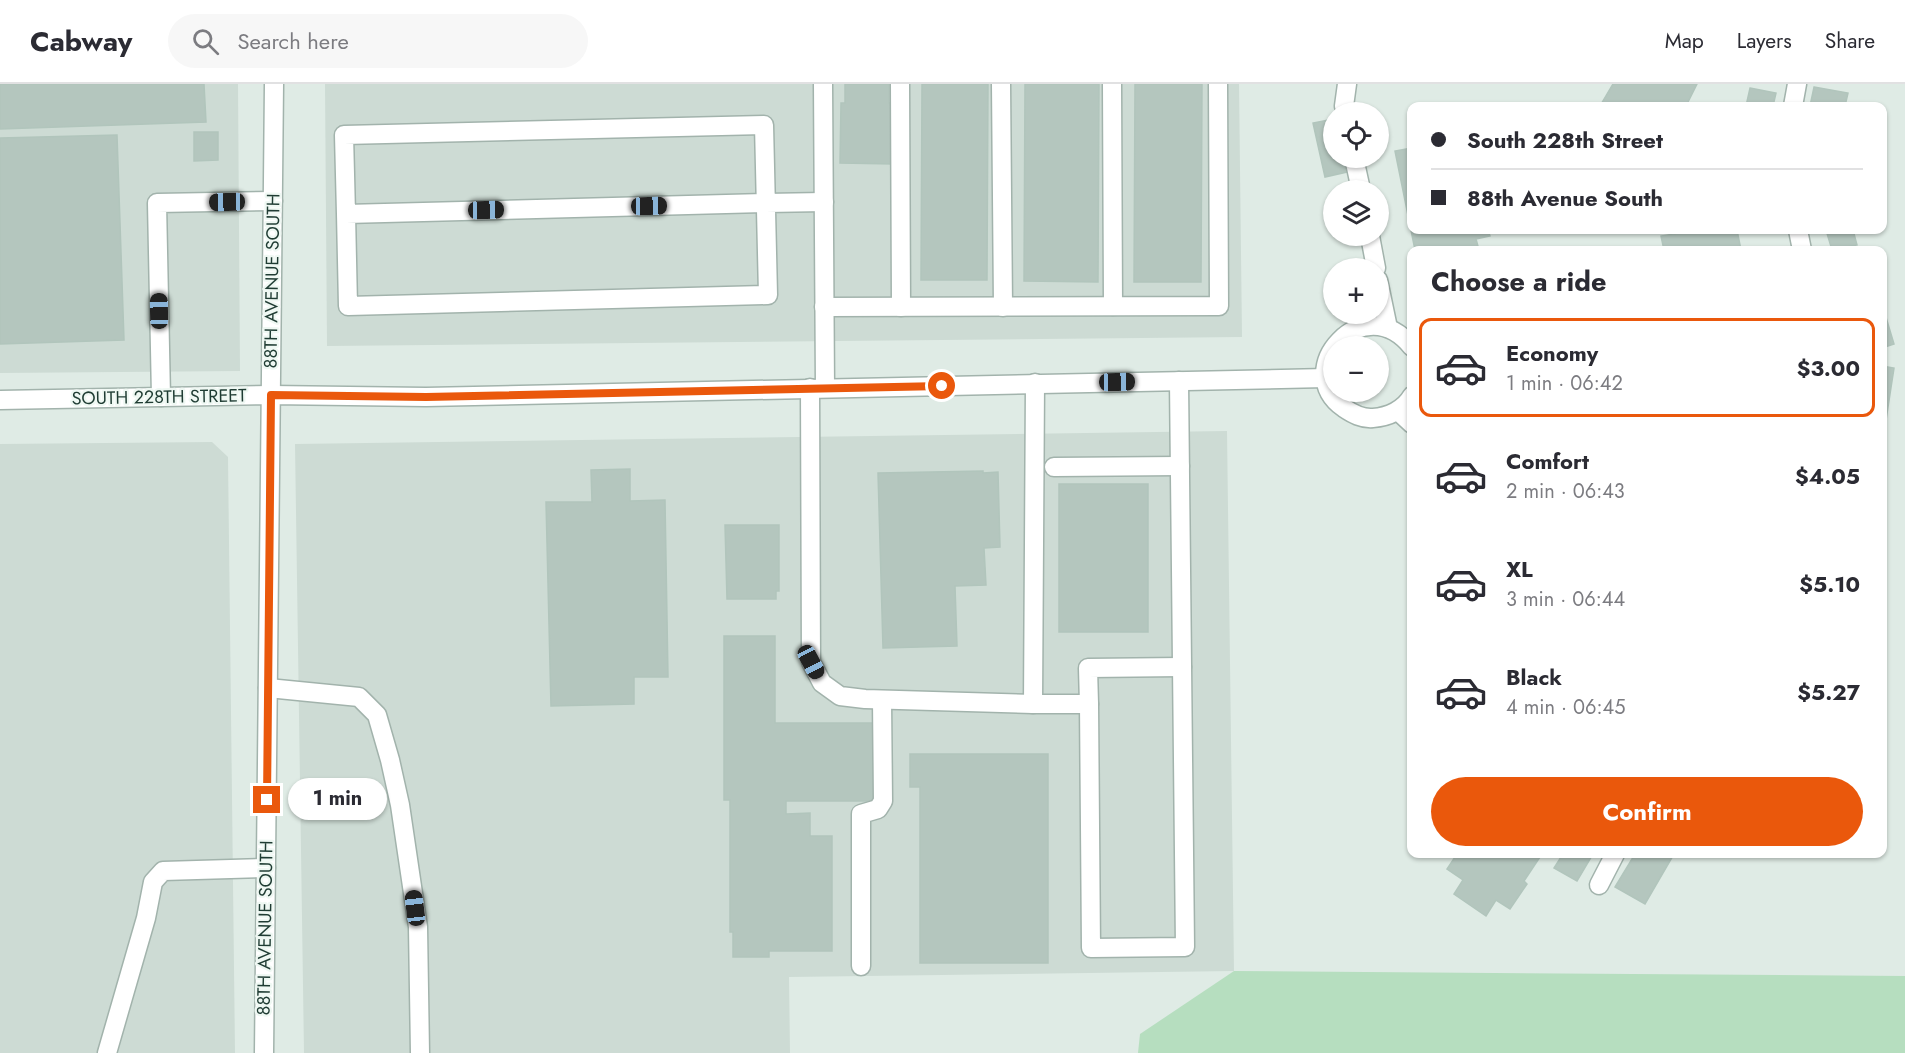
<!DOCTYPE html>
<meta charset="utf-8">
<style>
body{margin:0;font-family:Jost,sans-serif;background:#f7f7f7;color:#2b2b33;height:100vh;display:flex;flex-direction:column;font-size:22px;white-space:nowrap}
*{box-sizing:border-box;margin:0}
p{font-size:20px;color:#7c7c81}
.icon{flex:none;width:33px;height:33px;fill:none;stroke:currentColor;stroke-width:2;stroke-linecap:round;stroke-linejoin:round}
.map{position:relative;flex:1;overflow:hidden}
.panel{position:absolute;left:1407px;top:162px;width:480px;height:612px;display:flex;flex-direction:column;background:#fff;border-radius:12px;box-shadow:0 2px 4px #0004}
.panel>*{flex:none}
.guide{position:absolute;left:1407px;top:18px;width:480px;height:132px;border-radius:12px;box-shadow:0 2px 4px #0004;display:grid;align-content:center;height:132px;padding:0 24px;background:#fff}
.buttons{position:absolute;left:1323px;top:18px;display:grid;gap:12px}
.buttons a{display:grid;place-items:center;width:66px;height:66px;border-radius:50%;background:#fff;box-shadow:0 2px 4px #0004;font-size:30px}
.end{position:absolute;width:27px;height:27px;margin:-14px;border:8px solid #ea580c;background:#fff;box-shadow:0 0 0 3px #fff}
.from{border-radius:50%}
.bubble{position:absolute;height:42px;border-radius:21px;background:#fff;box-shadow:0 2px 4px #0004;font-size:20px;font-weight:700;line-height:42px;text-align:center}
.car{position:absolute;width:18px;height:36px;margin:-18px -9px;border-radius:8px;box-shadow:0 0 4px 2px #0007;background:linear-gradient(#222 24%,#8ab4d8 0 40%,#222 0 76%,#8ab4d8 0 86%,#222 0)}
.guide b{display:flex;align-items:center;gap:21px;height:57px;font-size:22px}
.guide b+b{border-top:2px solid #e1e1e2}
.guide i{width:15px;height:15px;background:#2b2b33}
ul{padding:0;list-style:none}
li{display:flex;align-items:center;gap:18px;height:99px;margin:0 12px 9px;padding:0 12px;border:3px solid transparent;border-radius:12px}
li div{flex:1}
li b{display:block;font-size:22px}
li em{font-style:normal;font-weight:700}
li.on{border-color:#ea580c}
li>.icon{width:54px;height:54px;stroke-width:1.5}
h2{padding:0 24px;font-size:27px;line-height:72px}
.cta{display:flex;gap:12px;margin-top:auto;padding:12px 24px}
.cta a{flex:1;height:69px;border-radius:36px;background:#ea580c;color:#fff;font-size:24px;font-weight:700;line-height:69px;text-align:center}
header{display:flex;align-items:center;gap:36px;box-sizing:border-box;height:84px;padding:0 30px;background:#fff;border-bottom:2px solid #e1e1e2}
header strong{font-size:28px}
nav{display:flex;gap:33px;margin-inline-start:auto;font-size:21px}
.search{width:420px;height:54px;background:#f7f7f7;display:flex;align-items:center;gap:15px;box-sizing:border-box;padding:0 21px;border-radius:33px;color:#7c7c81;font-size:22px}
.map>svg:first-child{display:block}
.built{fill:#cddbd4}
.green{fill:#b6debf}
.building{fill:#b4c6be;stroke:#b1c5bc;stroke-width:1.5}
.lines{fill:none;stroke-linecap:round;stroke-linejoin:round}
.minor-casing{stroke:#a2b3ac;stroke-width:21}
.minor{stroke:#fff;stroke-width:18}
.route{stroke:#ea580c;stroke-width:8}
.labels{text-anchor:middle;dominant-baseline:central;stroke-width:4.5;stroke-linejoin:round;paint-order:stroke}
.street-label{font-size:18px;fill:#1f3c33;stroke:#eff8f3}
</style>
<header>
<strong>Cabway</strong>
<div class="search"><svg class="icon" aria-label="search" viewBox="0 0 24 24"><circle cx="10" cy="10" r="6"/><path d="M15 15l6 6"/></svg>Search here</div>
<nav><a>Map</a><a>Layers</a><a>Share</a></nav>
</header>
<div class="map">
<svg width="1905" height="969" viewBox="0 0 1905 969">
<rect width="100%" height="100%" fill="#dfebe5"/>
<!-- built -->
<g class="built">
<polygon points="0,0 238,0 240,287 0,289"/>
<polygon points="325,0 1239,0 1242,253 327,262"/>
<polygon points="1227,347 1234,887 789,893 790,969 304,969 295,360"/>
<polygon points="212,358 228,373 235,969 0,969 0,360"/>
</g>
<!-- green -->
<polygon class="green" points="1234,887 1905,892 1905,969 1138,969 1140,950"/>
<!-- building -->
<g class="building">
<polygon points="0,0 204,0 206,38 0,45"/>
<polygon points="845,0 889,0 889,19 893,19 893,80 840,79 841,19 845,19"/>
<polygon points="922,0 988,0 987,196 921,196"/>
<polygon points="1025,0 1099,0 1098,198 1024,197"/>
<polygon points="1135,0 1202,0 1201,198 1134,198"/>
<polygon points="1613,0 1697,0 1686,22 1600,22"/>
<polygon points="1814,3 1848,9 1845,22 1810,22"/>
<polygon points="1750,4 1776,9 1773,22 1746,22"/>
<polygon points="1334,35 1334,74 1349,74 1352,87 1325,93 1313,39"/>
<polygon points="194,48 218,48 218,76 194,77"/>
<polygon points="117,51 124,256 0,260 0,54"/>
<polygon points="1412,64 1412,146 1488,146 1490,152 1476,155 1479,166 1415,166 1395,67"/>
<polygon points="1679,146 1737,146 1741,166 1664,166 1661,152 1680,149"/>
<polygon points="1826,146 1853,146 1857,161 1832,166"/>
<polygon points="1882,220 1894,260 1882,264"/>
<polygon points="1882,282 1894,284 1884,349 1882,349"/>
<polygon points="630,385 630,417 665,416 668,593 634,593 634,620 551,622 546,418 592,418 591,386"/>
<polygon points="983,387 983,389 998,388 1000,463 984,464 986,501 955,502 957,562 883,564 878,389"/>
<rect x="1059" y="400" width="89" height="148"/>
<polygon points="725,441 779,441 779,507 776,507 776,515 727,515"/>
<polygon points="724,552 775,552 775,639 876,639 877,717 786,717 786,730 810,729 810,752 832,752 832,867 769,867 769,873 733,873 733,848 730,848 730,716 724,716"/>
<polygon points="910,670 1048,670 1048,879 920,879 920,703 910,703"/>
<polygon points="1457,770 1466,770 1470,773 1473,770 1542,770 1524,797 1527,800 1510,825 1496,816 1486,832 1454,810 1463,796 1447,785"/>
<polygon points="1563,770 1593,770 1577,797 1554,784"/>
<polygon points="1635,770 1674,770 1645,820 1615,803"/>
</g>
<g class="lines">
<!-- minor casing -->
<g class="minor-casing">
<g id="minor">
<polyline points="823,0 825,304"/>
<polyline points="900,0 901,223"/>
<polyline points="1001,0 1003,223"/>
<polyline points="1112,0 1113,222"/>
<polyline points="1793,22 1797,0"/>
<polyline points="1346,28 1344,22 1347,0"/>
<polyline points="1354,74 1361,106"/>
<polyline points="346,130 348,222 768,211 764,41 344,51 346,130 766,119 824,118"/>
<polyline points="1798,146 1802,166"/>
<polyline points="1370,152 1376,184"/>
<polyline points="1378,196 1388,244"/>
<polyline points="824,223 1219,222 1218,0"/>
<path d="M1412,263C1364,203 1290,286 1344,324C1353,330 1362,335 1373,334C1388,333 1404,326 1412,312"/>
<polyline points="810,304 811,578 822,599 840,612 865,615 1033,620 1035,299"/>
<polyline points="161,313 157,119 273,117"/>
<polyline points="0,316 271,311 426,313 1326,294"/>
<polyline points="1398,327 1412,340"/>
<polyline points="1054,383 1180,382"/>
<polyline points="268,604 359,613 377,631 390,676 400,721 418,843 420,969"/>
<polyline points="1033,620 1089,620 1091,864 1185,863 1179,297"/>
<polyline points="1089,620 1088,584 1182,583"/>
<polyline points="1599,801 1615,770"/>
<polyline points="861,882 861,730 878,725 883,717 882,616"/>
<polyline points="107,969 146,834 153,798 163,787 266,784"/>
<polyline points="264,969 274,0"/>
</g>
</g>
<!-- minor -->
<use href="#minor" class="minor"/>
</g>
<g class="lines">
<!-- route -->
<polyline class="route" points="267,716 271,311 426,313 942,302"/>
</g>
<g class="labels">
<!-- street labels -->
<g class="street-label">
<text transform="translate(272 197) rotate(-89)">88TH AVENUE SOUTH</text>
<text transform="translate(159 313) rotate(-1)">SOUTH 228TH STREET</text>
<text transform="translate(265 844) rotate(-89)">88TH AVENUE SOUTH</text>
</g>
</g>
</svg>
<div class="buttons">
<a><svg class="icon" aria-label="locate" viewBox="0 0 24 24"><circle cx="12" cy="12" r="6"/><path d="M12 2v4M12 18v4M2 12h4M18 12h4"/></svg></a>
<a><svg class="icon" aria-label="layers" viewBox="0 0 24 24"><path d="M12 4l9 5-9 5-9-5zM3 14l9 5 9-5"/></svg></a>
<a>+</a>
<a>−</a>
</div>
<i class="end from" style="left:942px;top:302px"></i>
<i class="end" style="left:267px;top:716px"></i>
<div class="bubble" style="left:288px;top:694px;width:99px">1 min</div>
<i class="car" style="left:227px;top:118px;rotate:269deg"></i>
<i class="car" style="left:649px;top:122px;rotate:89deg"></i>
<i class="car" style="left:486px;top:126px;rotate:89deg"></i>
<i class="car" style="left:159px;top:227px;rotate:359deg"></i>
<i class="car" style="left:1117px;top:298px;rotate:89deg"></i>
<i class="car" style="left:811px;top:578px;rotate:152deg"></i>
<i class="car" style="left:415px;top:824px;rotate:353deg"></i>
<div class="guide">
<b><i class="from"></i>South 228th Street</b>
<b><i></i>88th Avenue South</b>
</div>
<section class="panel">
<h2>Choose a ride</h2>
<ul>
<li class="on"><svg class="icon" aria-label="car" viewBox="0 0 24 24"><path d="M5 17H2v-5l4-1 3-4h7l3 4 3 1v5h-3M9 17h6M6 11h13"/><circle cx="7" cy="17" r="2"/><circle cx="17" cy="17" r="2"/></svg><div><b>Economy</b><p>1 min · 06:42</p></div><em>$3.00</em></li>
<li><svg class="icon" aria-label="car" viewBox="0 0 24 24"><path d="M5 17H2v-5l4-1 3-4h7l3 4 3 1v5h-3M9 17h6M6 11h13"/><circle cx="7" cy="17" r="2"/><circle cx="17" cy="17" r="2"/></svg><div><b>Comfort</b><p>2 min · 06:43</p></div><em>$4.05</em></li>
<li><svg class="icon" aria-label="car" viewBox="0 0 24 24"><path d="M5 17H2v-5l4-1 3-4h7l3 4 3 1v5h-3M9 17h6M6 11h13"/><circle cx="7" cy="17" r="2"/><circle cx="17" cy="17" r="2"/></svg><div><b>XL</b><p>3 min · 06:44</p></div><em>$5.10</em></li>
<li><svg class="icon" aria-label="car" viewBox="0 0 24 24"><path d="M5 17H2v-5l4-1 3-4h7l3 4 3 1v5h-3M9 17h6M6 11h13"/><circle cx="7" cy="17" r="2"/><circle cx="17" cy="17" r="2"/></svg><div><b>Black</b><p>4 min · 06:45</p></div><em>$5.27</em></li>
</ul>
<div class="cta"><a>Confirm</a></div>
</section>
</div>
